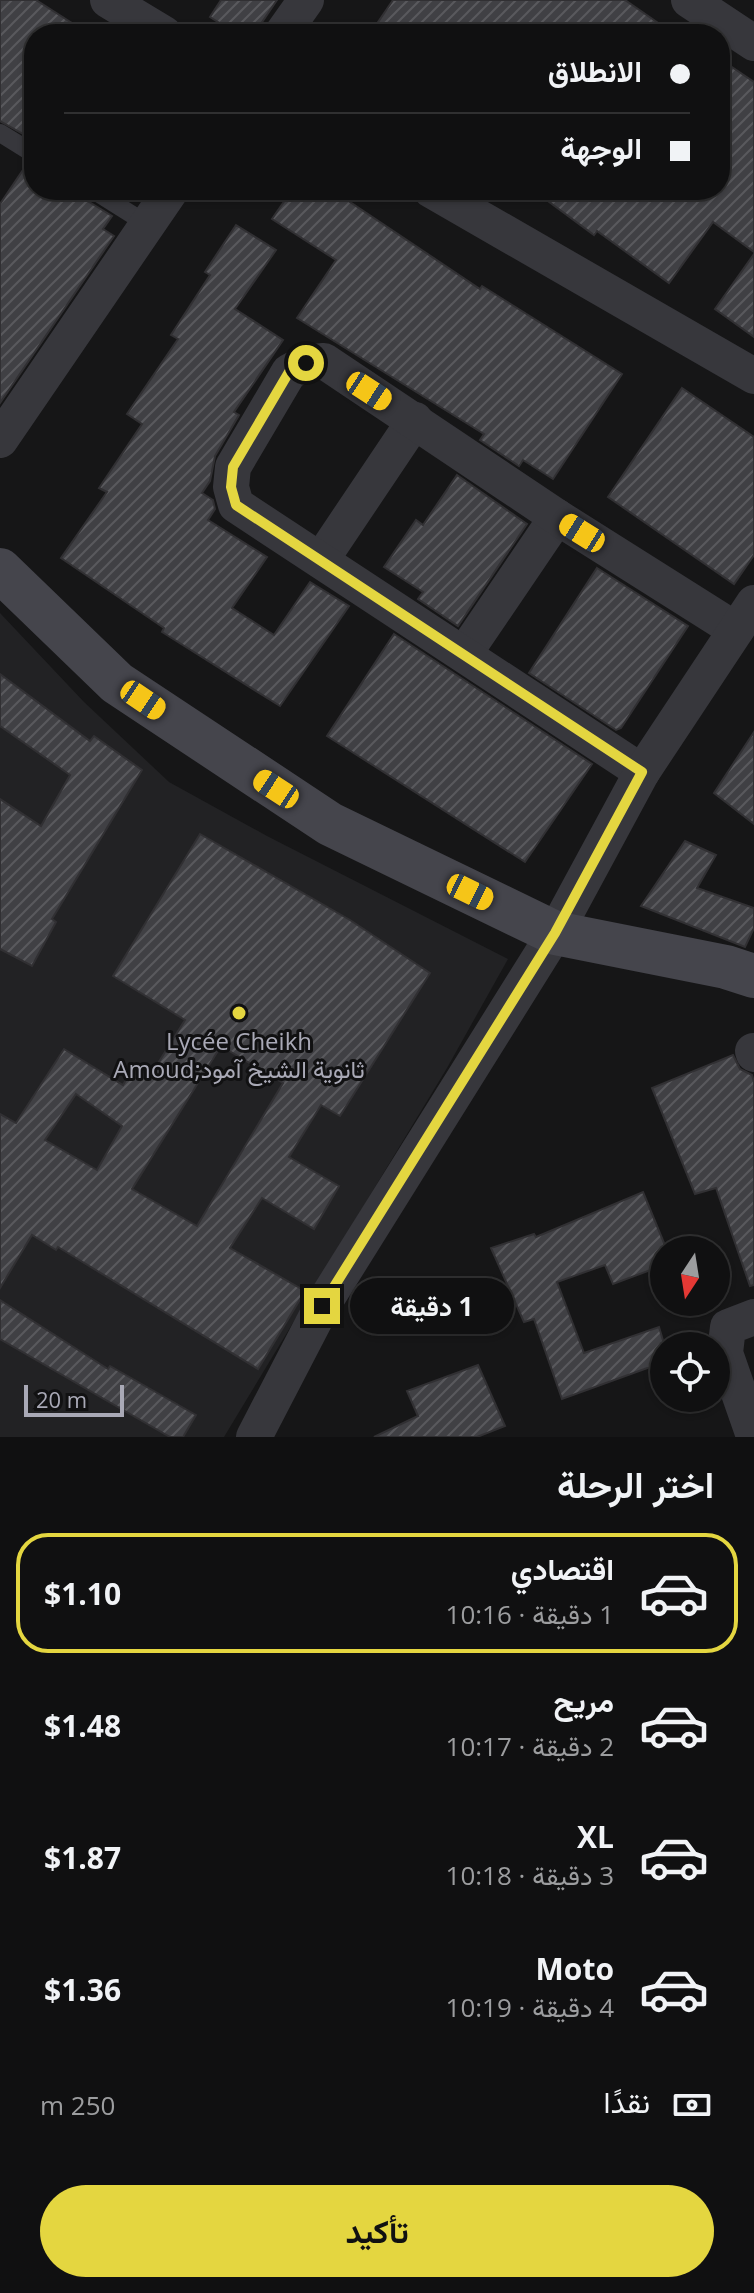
<!DOCTYPE html>
<html lang="ar">
<meta charset="utf-8">
<style>
body{margin:0;font-family:"Open Sans",Vazirmatn,sans-serif;background:#19191a;color:#f1f3f6;direction:rtl;height:100vh;display:flex;flex-direction:column;font-size:30px;white-space:nowrap}
*{box-sizing:border-box;margin:0}
p{font-size:26px;color:#9c9d9f}
.icon{flex:none;width:44px;height:44px;fill:none;stroke:currentColor;stroke-width:2;stroke-linecap:round;stroke-linejoin:round}
.map{position:relative;height:1437px;overflow:hidden;direction:ltr}
.details{display:flex;flex-direction:column;background:#101011;flex:1}
.details>*{flex:none}
.guide{position:absolute;left:24px;top:24px;width:706px;height:176px;border-radius:32px;box-shadow:0 2px 6px #0004,0 0 0 2px #303031;direction:rtl;display:grid;align-content:center;height:176px;padding:0 40px;background:#101011}
.needle{width:52px;rotate:192deg}
.controls{position:absolute;left:650px;top:1236px;display:grid;gap:16px}
.controls a{display:grid;place-items:center;width:80px;height:80px;border-radius:50%;background:#101011;box-shadow:0 2px 6px #0004,0 0 0 2px #303031;font-size:40px}
.scale{position:absolute;left:24px;bottom:20px;width:100px;box-sizing:border-box;padding-left:8px;border:4px solid #a9a9b6;border-top:0;font-size:22px;line-height:28px;white-space:nowrap;color:#a9a9b6;-webkit-text-stroke:6px #111112;paint-order:stroke}
.end{position:absolute;width:36px;height:36px;margin:-18px;border:10px solid #e4d640;background:#111;box-shadow:0 0 0 4px #111}
.from{border-radius:50%}
.bubble{position:absolute;height:56px;border-radius:28px;background:#101011;box-shadow:0 2px 6px #0004,0 0 0 2px #303031;font-size:26px;font-weight:700;line-height:56px;text-align:center;direction:rtl}
.car{position:absolute;width:24px;height:48px;margin:-24px -12px;border-radius:10px;box-shadow:0 0 6px 2px #0007;background:linear-gradient(#f5c518 24%,#345 0 40%,#f5c518 0 76%,#345 0 86%,#f5c518 0)}
.guide b{display:flex;align-items:center;gap:28px;height:76px;font-size:30px}
.guide b+b{border-top:2px solid #303031}
.guide i{width:20px;height:20px;background:#f1f3f6}
ul{padding:0;list-style:none}
li{display:flex;align-items:center;gap:24px;height:120px;margin:0 16px 12px;padding:0 24px;border:4px solid transparent;border-radius:32px}
li div{flex:1}
li b{display:block;font-size:30px}
li em{font-style:normal;font-weight:700}
li.selected{border-color:#e4d640}
li>.icon{width:72px;height:72px;stroke-width:1.5}
h2{padding:0 40px;font-size:36px;line-height:96px}
.pay{display:flex;align-items:center;gap:20px;height:88px;padding:0 40px;font-size:30px}
.pay p{margin-inline-start:auto}
.action{display:flex;gap:16px;margin-top:auto;padding:16px 40px}
.action a{flex:1;height:92px;border-radius:48px;background:#e4d640;color:#111;font-size:32px;font-weight:700;line-height:92px;text-align:center}
.map>svg:first-child{display:block}
.built{fill:#222224}
.building{fill:url(#building-hatch);stroke:#313033;stroke-width:2;fill-rule:evenodd}
.lines{fill:none;stroke-linecap:round;stroke-linejoin:round}
.lane{stroke:#37373c;stroke-width:18}
.street{stroke:#37373c;stroke-width:36}
.secondary{stroke:#45454c;stroke-width:44}
.route{stroke:#e4d640;stroke-width:10}
.poi-dot{fill:#e4d640;stroke:#111112;stroke-width:3}
.labels{text-anchor:middle;dominant-baseline:central;stroke-width:6;stroke-linejoin:round;paint-order:stroke}
.poi-label{font-size:24px;fill:#a9a9b6;stroke:#111112}
</style>
<div class="map">
<svg width="754" height="1437" viewBox="0 0 754 1437">
<defs>
<pattern id="building-hatch" width="6" height="6" patternUnits="userSpaceOnUse" patternTransform="scale(2)"><rect width="6" height="6" fill="#404044"/><path d="M-1 1l2-2M0 6l6-6M5 7l2-2" fill="none" stroke="#59595d"/></pattern>
</defs>
<rect width="100%" height="100%" fill="#161617"/>
<!-- built -->
<polygon class="built" points="0,613 84,702 169,782 267,836 508,959 447,1068 224,1437 0,1437"/>
<!-- building -->
<g class="building">
<polygon points="0,0 36,0 89,34 34,34 34,140 0,121"/>
<polygon points="221,0 277,0 254,34 237,34 210,17"/>
<polygon points="393,0 625,0 674,34 370,34"/>
<polygon points="720,59 754,82 754,252 713,222 669,283 597,231 594,235 533,190 720,190"/>
<polygon points="27,164 34,166 34,190 81,190 86,200 112,216 103,229 114,236 0,403 0,204"/>
<polygon points="292,190 332,190 480,289 482,286 622,374 553,479 523,460 519,466 480,440 484,434 297,318 336,260 272,219"/>
<polygon points="236,225 276,250 235,309 283,340 234,412 239,415 215,456 210,481 202,493 213,500 215,509 208,520 267,557 232,608 274,635 310,582 349,606 280,706 162,632 164,628 61,558 107,492 99,488 142,424 127,414 178,339 171,335 210,275 205,272"/>
<polygon points="754,254 754,337 715,309"/>
<polygon points="682,388 754,437 754,555 734,584 608,497"/>
<polygon points="457,475 527,524 458,626 418,599 423,592 384,567 416,520 423,525"/>
<polygon points="597,568 688,626 621,728 616,730 529,673"/>
<polygon points="394,634 592,764 525,862 327,736"/>
<polygon points="0,674 90,741 94,736 142,770 52,919 56,922 32,966 0,949 0,799 41,826 70,775 0,726"/>
<polygon points="754,732 754,824 714,793"/>
<path d="M200,834L350,920L430,973L340,1116L321,1105L289,1157L339,1186L314,1229L262,1198L230,1248L305,1291L258,1369L58,1247L56,1250L32,1235L0,1288V1114L16,1123L64,1049L123,1085L134,1066L150,1076L185,1020L113,976ZM221,1046L283,1083L197,1226L132,1189ZM76,1094L122,1126L97,1170L45,1140Z"/>
<polygon points="685,841 716,855 697,888 754,908 754,928 745,947 641,906"/>
<polygon points="733,1055 740,1069 752,1075 754,1082 754,1285 750,1286 716,1188 695,1194 652,1088"/>
<polygon points="643,1192 664,1243 664,1265 613,1284 605,1265 557,1282 584,1353 659,1327 664,1344 664,1362 562,1399 534,1319 524,1322 491,1248 534,1234 536,1237"/>
<polygon points="0,1300 108,1369 110,1366 196,1415 183,1437 170,1437 0,1339"/>
<polygon points="478,1365 505,1426 477,1437 374,1437 418,1416 407,1391"/>
</g>
<g class="lines">
<!-- lane -->
<g class="lane">
<polyline points="0,133 34,154"/>
<polyline points="93,190 147,224"/>
</g>
<!-- street -->
<g class="street">
<polyline points="108,0 164,34"/>
<polyline points="689,0 754,43"/>
<polyline points="282,34 306,0"/>
<polyline points="431,190 754,376"/>
<polyline points="0,440 171,190"/>
<polyline points="321,560 415,420"/>
<polyline points="464,654 557,517"/>
<polyline points="642,772 236,505 231,487 233,467 289,372 306,363 324,361 557,517 736,630"/>
<polyline points="753,1051 754,1054"/>
<polyline points="754,1317 728,1327 725,1353 754,1436"/>
<polyline points="254,1437 322,1306 555,933 642,772 754,603"/>
</g>
<!-- secondary -->
<polyline class="secondary" points="0,570 117,683 330,824 555,933 726,967 754,976"/>
</g>
<g class="lines">
<!-- route -->
<polyline class="route" points="306,363 289,372 233,467 231,487 236,505 642,772 555,933 322,1306"/>
</g>
<!-- markers -->
<circle class="poi-dot" cx="239" cy="1013" r="8"/>
<g class="labels">
<!-- poi labels -->
<g class="poi-label">
<text x="239" y="1040">Lycée Cheikh<tspan x="239" dy="28">Amoud;ثانوية الشيخ آمود</tspan></text>
</g>
</g>
</svg>
<div class="controls">
<a><svg class="needle" viewBox="-14 -14 28 28"><path d="M0-13l5 13h-10z" fill="#e53935"/><path d="M0 13l5-13h-10z" fill="#9c9d9f"/></svg></a>
<a><svg class="icon" aria-label="locate" viewBox="0 0 24 24"><circle cx="12" cy="12" r="6"/><path d="M12 2v4M12 18v4M2 12h4M18 12h4"/></svg></a>
</div>
<div class="scale">20 m</div>
<i class="end from" style="left:306px;top:363px"></i>
<i class="end" style="left:322px;top:1306px"></i>
<div class="bubble" style="left:350px;top:1278px;width:164px">1 دقيقة</div>
<i class="car" style="left:369px;top:391px;rotate:123deg"></i>
<i class="car" style="left:582px;top:533px;rotate:302deg"></i>
<i class="car" style="left:143px;top:700px;rotate:124deg"></i>
<i class="car" style="left:276px;top:789px;rotate:303deg"></i>
<i class="car" style="left:470px;top:892px;rotate:116deg"></i>
<div class="guide">
<b><i class="from"></i>الانطلاق</b>
<b><i></i>الوجهة</b>
</div>
</div>
<section class="details">
<h2>اختر الرحلة</h2>
<ul>
<li class="selected"><svg class="icon" aria-label="car" viewBox="0 0 24 24"><path d="M5 17H2v-5l4-1 3-4h7l3 4 3 1v5h-3M9 17h6M6 11h13"/><circle cx="7" cy="17" r="2"/><circle cx="17" cy="17" r="2"/></svg><div><b>اقتصادي</b><p>1 دقيقة · 10:16</p></div><em>$1.10</em></li>
<li><svg class="icon" aria-label="car" viewBox="0 0 24 24"><path d="M5 17H2v-5l4-1 3-4h7l3 4 3 1v5h-3M9 17h6M6 11h13"/><circle cx="7" cy="17" r="2"/><circle cx="17" cy="17" r="2"/></svg><div><b>مريح</b><p>2 دقيقة · 10:17</p></div><em>$1.48</em></li>
<li><svg class="icon" aria-label="car" viewBox="0 0 24 24"><path d="M5 17H2v-5l4-1 3-4h7l3 4 3 1v5h-3M9 17h6M6 11h13"/><circle cx="7" cy="17" r="2"/><circle cx="17" cy="17" r="2"/></svg><div><b>XL</b><p>3 دقيقة · 10:18</p></div><em>$1.87</em></li>
<li><svg class="icon" aria-label="car" viewBox="0 0 24 24"><path d="M5 17H2v-5l4-1 3-4h7l3 4 3 1v5h-3M9 17h6M6 11h13"/><circle cx="7" cy="17" r="2"/><circle cx="17" cy="17" r="2"/></svg><div><b>Moto</b><p>4 دقيقة · 10:19</p></div><em>$1.36</em></li>
</ul>
<div class="pay"><svg class="icon" aria-label="cash" viewBox="0 0 24 24"><path d="M3 7h18v10H3z"/><circle cx="12" cy="12" r="2"/></svg>نقدًا<p>250 m</p></div>
<div class="action"><a>تأكيد</a></div>
</section>
